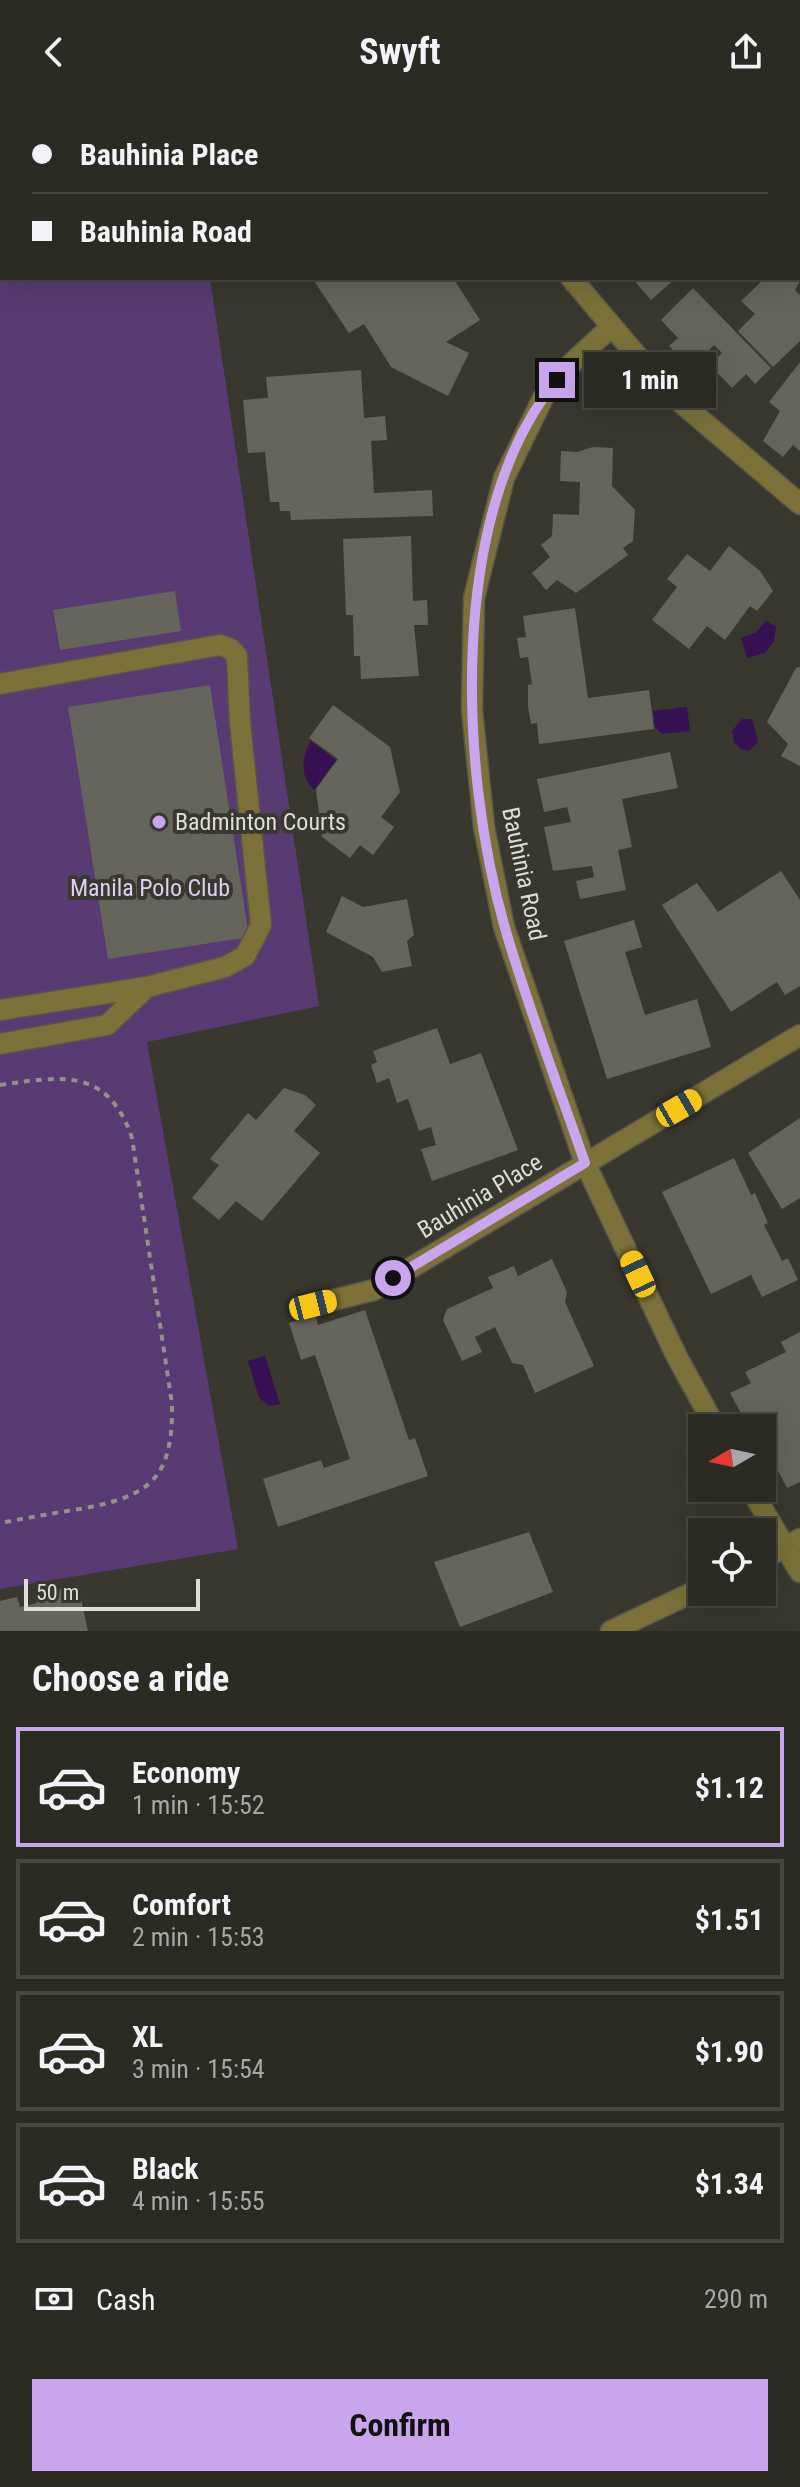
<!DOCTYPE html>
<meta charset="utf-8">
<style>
body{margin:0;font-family:"Roboto Condensed",sans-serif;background:#33322b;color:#f1f3f6;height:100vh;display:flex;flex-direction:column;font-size:30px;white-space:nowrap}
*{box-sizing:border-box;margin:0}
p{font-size:26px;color:#a6a7a6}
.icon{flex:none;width:44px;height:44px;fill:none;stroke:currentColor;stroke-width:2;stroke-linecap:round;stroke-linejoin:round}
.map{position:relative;height:1527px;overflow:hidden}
.details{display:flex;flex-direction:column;background:#2b2a23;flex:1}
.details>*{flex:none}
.guide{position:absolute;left:0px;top:0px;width:800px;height:176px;box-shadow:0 8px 32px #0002,0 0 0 2px #474641;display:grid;align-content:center;height:176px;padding:0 32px;background:#2b2a23}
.needle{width:52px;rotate:261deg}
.controls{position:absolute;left:688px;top:1310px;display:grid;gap:16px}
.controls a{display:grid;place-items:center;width:88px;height:88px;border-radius:0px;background:#2b2a23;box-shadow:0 8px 32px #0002,0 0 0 2px #474641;font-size:40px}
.scale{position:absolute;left:24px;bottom:20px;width:176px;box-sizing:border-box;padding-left:8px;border:4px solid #deddd8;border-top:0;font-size:22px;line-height:28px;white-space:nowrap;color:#deddd8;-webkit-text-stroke:6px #39382f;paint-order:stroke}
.end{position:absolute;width:36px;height:36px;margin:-18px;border:10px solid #c9a5ee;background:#111;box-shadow:0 0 0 4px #111}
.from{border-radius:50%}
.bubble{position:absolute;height:56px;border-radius:0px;background:#2b2a23;box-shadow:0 8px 32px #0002,0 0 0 2px #474641;font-size:26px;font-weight:700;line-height:56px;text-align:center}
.car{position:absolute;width:24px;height:48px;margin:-24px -12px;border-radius:10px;box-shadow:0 0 6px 2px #0007;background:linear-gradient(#f5c518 24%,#345 0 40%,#f5c518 0 76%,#345 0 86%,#f5c518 0)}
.guide b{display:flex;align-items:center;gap:28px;height:76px;font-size:30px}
.guide b+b{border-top:2px solid #474641}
.guide i{width:20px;height:20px;background:#f1f3f6}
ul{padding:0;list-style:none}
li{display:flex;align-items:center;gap:24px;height:120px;margin:0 16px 12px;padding:0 16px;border:4px solid #474641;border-radius:0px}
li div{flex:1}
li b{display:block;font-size:30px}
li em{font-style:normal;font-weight:700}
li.selected{border-color:#c9a5ee}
li>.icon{width:72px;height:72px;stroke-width:1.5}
h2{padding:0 32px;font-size:36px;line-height:96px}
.pay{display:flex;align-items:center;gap:20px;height:88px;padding:0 32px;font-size:30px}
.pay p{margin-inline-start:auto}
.button{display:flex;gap:16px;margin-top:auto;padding:16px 32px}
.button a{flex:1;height:92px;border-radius:0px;background:#c9a5ee;color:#111;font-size:32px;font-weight:700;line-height:92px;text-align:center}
header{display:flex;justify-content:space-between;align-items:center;height:104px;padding:0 32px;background:#2b2a23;font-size:36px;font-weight:700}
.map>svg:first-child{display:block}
.green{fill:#583b73}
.water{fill:#371153}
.building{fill:#66655c}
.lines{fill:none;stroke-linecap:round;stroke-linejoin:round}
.minor-casing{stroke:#57564d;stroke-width:23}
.path{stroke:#92918a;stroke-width:4;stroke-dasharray:6 6;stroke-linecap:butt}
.minor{stroke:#7b7139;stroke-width:20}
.route{stroke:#c9a5ee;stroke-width:10}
.poi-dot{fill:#c9a5ee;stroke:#39382f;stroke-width:3}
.labels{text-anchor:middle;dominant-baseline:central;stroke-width:8;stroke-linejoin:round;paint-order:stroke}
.poi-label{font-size:24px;fill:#deddd8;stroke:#39382f;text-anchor:start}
.street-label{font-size:24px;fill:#deddd8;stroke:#39382f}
.park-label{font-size:24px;fill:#dfcdf4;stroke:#39382f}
</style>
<header><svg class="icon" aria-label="back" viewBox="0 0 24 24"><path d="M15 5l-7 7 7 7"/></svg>Swyft<svg class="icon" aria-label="share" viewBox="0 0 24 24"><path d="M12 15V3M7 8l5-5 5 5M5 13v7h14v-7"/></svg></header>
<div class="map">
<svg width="800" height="1527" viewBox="0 0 800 1527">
<rect width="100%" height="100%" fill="#39382f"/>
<!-- green -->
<polygon class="green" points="0,0 88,2 2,2 2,174 210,174 319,902 147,938 238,1445 0,1485"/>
<!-- water -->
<g class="water">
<polygon points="766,517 776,523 774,537 765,549 747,554 741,534 755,529"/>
<polygon points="687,603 690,627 662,630 655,623 653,607"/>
<polygon points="742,615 752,615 758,638 749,647 741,645 734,638 732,627"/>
<path d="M311,637L336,656L314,686C300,673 301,653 311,637Z"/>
<polygon points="265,1252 280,1300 270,1302 259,1294 248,1257"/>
</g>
<!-- building -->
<g class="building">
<polygon points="318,174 453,174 480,216 446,238 469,249 448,292 391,263 364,220 349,229 314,177"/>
<polygon points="632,174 676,174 651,196"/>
<polygon points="765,174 800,177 795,186 800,191 800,237 773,263 738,227 755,210 741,197"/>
<polygon points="693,184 771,264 755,280 746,270 732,284 710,261 722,249 714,241 691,264 669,242 678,234 661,216"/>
<polygon points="800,258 800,347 793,341 783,353 763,337 780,307 769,298"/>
<polygon points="361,266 364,314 385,312 387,336 371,337 374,389 432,386 433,412 291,416 290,407 280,407 279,398 270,398 265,348 248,349 243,296 268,294 266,273"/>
<polygon points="593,343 613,344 612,382 635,406 633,437 623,444 628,451 576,489 557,476 546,486 532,469 550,453 541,441 552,432 553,410 579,411 580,378 560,377 561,347 577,348"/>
<polygon points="411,432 413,497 427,496 428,521 414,521 419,572 361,575 360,552 354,552 353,511 346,511 343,435"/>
<polygon points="729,442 760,467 773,487 757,507 750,502 725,536 707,522 689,545 652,516 677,483 667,475 687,450 710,467"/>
<polygon points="175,487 181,527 60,546 53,506"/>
<polygon points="575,504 588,594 649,586 654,625 539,640 537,619 531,620 528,603 528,581 532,580 528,553 520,554 517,534 526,533 523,512"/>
<polygon points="800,563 800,662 781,652 788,640 767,618 796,564"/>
<polygon points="210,581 249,833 108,855 68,603"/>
<polygon points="333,601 390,643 400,688 381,713 394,723 373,751 360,741 350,754 322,733 316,685 338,655 309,634"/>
<polygon points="670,648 678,684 622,695 632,743 618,746 626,786 580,795 576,777 594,773 592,762 553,767 544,723 571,718 567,703 544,708 537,675"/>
<polygon points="781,767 800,796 800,882 785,891 777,878 731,908 662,801 697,779 718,808"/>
<polygon points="342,792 363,803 407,795 414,831 407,837 412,862 382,868 373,853 326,828"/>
<polygon points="634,816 642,843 625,848 645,911 697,895 711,943 607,975 564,837"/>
<polygon points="437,924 450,960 481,949 518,1046 432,1077 421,1045 436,1041 431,1023 419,1027 408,995 397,999 389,974 377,979 371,961 377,958 373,947"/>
<polygon points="284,984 305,991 316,1001 294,1027 320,1049 262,1117 236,1097 219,1116 192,1094 219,1061 210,1055 248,1009 256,1016"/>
<polygon points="800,1014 800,1094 782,1105 748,1049"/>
<polygon points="734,1054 751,1091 755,1089 768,1119 764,1121 782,1157 788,1154 798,1176 762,1193 751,1171 711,1190 662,1088"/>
<polygon points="552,1155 567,1188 565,1198 594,1262 535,1289 523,1261 512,1259 495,1223 475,1233 482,1248 462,1257 443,1216 447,1205 493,1184 488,1173 514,1162 518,1172"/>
<polygon points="365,1206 409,1336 415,1334 428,1372 278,1423 263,1375 321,1356 324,1364 350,1355 315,1251 301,1256 289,1219 315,1210 318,1221"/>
<polygon points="800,1228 800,1378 787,1384 774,1359 769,1363 762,1349 762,1324 749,1324 730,1289 751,1279 745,1268 786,1248 781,1238"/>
<polygon points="529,1428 553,1488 460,1523 434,1458"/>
<polygon points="78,1481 88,1527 0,1527 0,1497 17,1493 20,1503 37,1499 36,1491"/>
</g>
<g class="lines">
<!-- minor casing -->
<g class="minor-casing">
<g id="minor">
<polyline points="439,0 440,2"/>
<polyline points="571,174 666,286 800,400"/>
<polyline points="610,224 572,259 543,294 504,374 474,494 472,606 484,723 504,823 585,1059 677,1253 716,1324"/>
<polyline points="0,580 220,541 231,545 237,552 240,619 261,821 245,852 225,863 147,883"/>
<polyline points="0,906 147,883 107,921 0,940"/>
<polyline points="313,1201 374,1186 800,931"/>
<polyline points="750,1384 800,1468"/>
<polyline points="762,1455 800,1435"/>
<polyline points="611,1527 702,1484"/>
</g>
</g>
<!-- path -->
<path class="path" d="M0,981C62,972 108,963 132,1034L172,1300C173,1376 150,1392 80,1405C53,1409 27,1414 0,1419"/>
<!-- minor -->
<use href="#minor" class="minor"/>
</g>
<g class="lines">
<!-- route -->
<path class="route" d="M393,1174L585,1059C558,981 528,904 505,824C460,668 447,408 557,276"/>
</g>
<!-- markers -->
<circle class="poi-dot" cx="159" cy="718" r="8"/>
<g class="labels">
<!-- poi labels -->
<g class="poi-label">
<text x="175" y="718">Badminton Courts</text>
</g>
<!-- street labels -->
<g class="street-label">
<text transform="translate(524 770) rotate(78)">Bauhinia Road</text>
<text transform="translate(480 1092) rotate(-31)">Bauhinia Place</text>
</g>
<!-- park labels -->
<g class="park-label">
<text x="150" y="784">Manila Polo Club</text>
</g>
</g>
</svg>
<div class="controls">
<a><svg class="needle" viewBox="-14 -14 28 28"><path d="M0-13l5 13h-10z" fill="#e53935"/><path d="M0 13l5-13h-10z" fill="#a6a7a6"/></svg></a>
<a><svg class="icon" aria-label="locate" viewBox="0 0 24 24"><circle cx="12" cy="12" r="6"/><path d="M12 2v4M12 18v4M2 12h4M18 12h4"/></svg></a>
</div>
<div class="scale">50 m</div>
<i class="end from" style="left:393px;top:1174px"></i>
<i class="end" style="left:557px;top:276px"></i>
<div class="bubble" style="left:584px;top:248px;width:132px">1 min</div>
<i class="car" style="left:679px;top:1004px;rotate:60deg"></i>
<i class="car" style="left:638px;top:1170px;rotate:335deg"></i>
<i class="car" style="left:313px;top:1201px;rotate:76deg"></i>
<div class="guide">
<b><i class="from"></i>Bauhinia Place</b>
<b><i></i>Bauhinia Road</b>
</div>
</div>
<section class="details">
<h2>Choose a ride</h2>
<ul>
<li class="selected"><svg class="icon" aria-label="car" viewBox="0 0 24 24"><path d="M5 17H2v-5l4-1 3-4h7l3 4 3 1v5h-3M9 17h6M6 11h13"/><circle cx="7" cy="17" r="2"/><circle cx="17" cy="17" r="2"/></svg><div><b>Economy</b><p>1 min · 15:52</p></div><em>$1.12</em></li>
<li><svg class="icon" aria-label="car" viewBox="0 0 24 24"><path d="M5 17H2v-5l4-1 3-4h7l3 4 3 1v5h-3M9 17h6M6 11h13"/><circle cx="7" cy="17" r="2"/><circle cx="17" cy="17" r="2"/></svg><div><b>Comfort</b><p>2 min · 15:53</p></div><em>$1.51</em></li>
<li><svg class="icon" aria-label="car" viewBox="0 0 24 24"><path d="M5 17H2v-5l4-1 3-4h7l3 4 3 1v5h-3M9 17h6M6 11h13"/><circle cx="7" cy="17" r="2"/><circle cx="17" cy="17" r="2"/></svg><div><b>XL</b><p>3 min · 15:54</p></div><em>$1.90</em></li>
<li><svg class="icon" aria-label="car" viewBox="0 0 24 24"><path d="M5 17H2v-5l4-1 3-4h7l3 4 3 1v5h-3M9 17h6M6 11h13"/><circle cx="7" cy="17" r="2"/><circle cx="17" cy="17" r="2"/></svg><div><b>Black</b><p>4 min · 15:55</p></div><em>$1.34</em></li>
</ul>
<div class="pay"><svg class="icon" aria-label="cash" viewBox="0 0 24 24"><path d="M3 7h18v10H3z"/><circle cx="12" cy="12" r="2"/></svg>Cash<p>290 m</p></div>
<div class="button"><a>Confirm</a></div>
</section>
